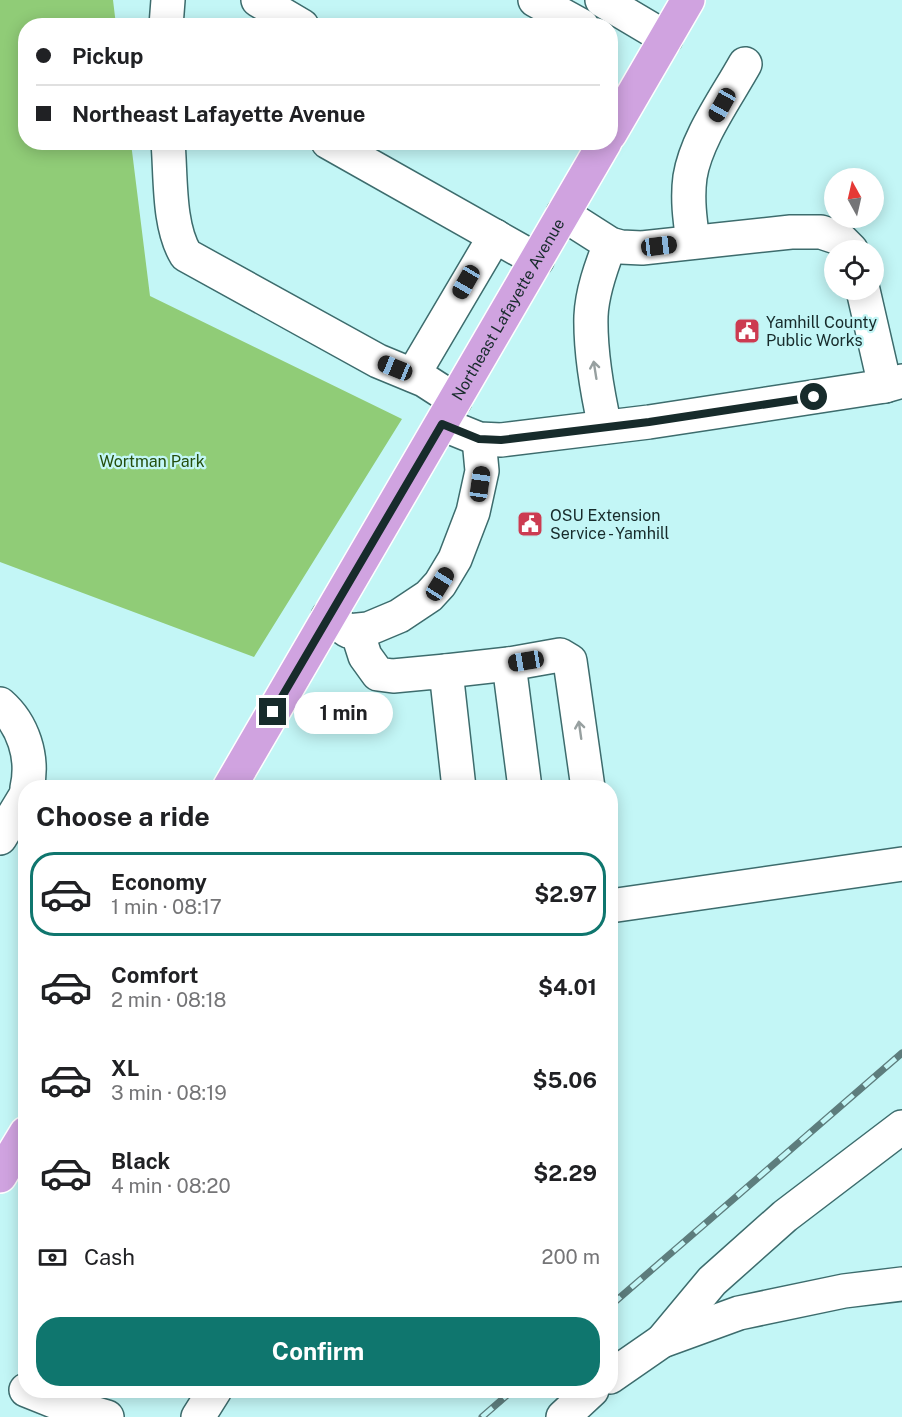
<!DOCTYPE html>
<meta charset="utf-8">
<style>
body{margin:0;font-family:"Public Sans",sans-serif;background:#f6f6f6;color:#202124;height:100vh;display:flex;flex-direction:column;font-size:22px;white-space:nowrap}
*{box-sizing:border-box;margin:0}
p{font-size:20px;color:#757577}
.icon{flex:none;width:33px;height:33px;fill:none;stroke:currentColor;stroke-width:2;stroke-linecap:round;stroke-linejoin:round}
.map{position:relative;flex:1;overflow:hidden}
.panel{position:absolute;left:18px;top:780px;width:600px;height:618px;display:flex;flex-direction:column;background:#fff;border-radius:24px;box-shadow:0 3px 15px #0003}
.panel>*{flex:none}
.hud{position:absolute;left:18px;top:18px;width:600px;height:132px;border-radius:24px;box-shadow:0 3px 15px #0003;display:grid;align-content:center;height:132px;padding:0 18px;background:#fff}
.needle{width:39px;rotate:352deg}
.buttons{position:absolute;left:824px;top:168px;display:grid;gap:12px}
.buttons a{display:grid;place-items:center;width:60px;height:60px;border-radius:50%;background:#fff;box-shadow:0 3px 15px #0003;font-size:30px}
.end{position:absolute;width:27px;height:27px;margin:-14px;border:8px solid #172b2b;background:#fff;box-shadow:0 0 0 3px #fff}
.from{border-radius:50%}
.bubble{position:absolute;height:42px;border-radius:21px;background:#fff;box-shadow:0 3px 15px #0003;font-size:20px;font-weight:700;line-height:42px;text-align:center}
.car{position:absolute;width:18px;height:36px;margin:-18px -9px;border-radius:8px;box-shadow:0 0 4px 2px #0007;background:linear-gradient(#222 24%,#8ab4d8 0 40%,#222 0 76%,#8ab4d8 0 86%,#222 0)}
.hud b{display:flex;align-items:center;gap:21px;height:57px;font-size:22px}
.hud b+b{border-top:2px solid #e0e0e0}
.hud i{width:15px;height:15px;background:#202124}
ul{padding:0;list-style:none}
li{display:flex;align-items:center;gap:18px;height:84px;margin:0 12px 9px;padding:0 6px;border:3px solid transparent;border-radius:24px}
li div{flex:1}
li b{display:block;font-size:22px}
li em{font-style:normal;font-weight:700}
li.on{border-color:#0f766e}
li>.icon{width:54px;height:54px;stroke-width:1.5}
h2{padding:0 18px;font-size:27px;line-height:72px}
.pay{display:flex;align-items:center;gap:15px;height:66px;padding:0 18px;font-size:22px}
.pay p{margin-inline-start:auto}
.primary-button{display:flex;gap:12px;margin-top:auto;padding:12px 18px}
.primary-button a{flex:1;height:69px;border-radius:24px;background:#0f766e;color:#fff;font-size:24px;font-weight:700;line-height:69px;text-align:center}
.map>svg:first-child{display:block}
.green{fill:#90cc77}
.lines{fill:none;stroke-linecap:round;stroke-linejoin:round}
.minor-casing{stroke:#3d6c6d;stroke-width:36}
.major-casing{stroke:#fff;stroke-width:36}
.minor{stroke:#fff;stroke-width:33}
.major{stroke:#d0a3e0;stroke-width:33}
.rail-casing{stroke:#5d7d7d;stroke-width:7}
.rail{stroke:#c3f6f6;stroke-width:4.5;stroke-dasharray:14;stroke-linecap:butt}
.oneway{stroke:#97a0a0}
.route{stroke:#172b2b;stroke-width:8}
.labels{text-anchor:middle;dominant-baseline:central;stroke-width:4.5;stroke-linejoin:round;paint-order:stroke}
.street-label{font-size:16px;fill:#172b2b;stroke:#c3f6f6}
.poi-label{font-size:16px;fill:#172b2b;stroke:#c3f6f6;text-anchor:start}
.park-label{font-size:16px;fill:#244e0c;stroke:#c3f6f6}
</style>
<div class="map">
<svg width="902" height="1417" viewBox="0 0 902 1417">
<rect width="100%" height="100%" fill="#c3f6f6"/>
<!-- green -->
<polygon class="green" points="0,0 113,0 116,25 26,26 26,142 131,143 150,296 402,419 254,657 0,562"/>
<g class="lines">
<!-- minor casing -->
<g class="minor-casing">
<g id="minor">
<polyline points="258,0 302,26"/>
<polyline points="535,0 582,26"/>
<polyline points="602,0 666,38"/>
<polyline points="166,26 168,0"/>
<path d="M168,142C171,177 168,226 186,255L378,361L424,380L455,400"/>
<polyline points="328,142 537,260"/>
<polyline points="563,214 610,244 621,247 642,248 791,232 821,232 839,238 851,250"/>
<path d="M693,242C690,220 687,199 690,177C696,139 726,98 745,64"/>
<polyline points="863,290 885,386"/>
<polyline points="413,375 495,236"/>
<polyline points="442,424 479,439 501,440 649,422 885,386 902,381"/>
<path d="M605,427C597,391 590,353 591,316C592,292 601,267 610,244"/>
<polyline points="328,617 348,631 368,629 399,616 429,596 440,584 455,559 473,512 482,471 479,439"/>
<polyline points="357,631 365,656 378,674 393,676 446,671 459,788"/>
<polyline points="509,664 525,788"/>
<polyline points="446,671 509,664 560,655 570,661 588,788"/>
<path d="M0,704C23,724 34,757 27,788"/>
<polyline points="0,838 26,795"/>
<polyline points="610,906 902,864"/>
<polyline points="662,1341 712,1281 785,1216 902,1127"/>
<polyline points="610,1377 662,1341 739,1313 844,1291 902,1284"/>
<polyline points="26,1390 56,1402 107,1417"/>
<polyline points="198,1417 215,1390"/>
<polyline points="563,1417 592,1390"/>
</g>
</g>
<!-- major casing -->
<g class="major-casing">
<g id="major">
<polyline points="610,134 688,0"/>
<path id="s1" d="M229,788L605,142"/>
<polyline points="0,1176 26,1133"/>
</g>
</g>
<!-- minor -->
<use href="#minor" class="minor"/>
<!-- major -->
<use href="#major" class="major"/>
<!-- rail casing -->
<g class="rail-casing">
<g id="rail">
<polyline points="610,1306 902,1053"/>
<polyline points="482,1417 513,1390"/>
</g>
</g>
<!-- rail -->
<use href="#rail" class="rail"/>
</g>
<!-- one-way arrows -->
<defs><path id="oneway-shaft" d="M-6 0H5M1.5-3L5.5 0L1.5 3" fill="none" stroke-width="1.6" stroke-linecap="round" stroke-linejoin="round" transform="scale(1.5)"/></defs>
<g class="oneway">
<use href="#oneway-shaft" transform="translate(595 370) rotate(-99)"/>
<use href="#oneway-shaft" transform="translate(580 730) rotate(-98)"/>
</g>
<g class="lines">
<!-- route -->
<polyline class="route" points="273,712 442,424 479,439 501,440 649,422 814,397"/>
</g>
<!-- icons -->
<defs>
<g id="civic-square" transform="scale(1.35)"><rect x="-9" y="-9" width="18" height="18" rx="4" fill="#cc3b51" stroke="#c3f6f6"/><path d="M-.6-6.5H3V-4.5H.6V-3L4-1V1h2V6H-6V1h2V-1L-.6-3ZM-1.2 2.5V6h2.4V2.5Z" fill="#fff"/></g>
</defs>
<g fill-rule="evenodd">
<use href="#civic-square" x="747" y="331"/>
<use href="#civic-square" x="530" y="524"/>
</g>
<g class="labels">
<!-- street labels -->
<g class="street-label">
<text stroke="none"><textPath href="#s1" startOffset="554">Northeast Lafayette Avenue</textPath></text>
</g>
<!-- poi labels -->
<g class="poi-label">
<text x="766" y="322">Yamhill County<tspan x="766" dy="18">Public Works</tspan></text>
<text x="550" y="515">OSU Extension<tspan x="550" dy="18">Service - Yamhill</tspan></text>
</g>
<!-- park labels -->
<g class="park-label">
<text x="152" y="461">Wortman Park</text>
</g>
</g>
</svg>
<div class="buttons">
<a><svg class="needle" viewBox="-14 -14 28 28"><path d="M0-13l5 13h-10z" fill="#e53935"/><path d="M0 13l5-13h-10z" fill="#757577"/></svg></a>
<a><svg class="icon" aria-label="locate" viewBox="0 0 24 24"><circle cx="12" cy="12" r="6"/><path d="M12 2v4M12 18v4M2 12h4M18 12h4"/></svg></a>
</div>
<i class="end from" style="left:814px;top:397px"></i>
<i class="end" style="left:273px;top:712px"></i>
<div class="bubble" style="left:294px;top:692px;width:99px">1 min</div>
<i class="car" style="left:722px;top:105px;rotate:209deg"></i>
<i class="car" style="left:659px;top:246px;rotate:83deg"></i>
<i class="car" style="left:466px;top:282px;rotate:210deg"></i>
<i class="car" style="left:395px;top:368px;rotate:292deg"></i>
<i class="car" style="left:480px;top:484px;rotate:8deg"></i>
<i class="car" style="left:440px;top:584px;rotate:32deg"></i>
<i class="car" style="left:526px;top:661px;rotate:261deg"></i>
<div class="hud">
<b><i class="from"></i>Pickup</b>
<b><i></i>Northeast Lafayette Avenue</b>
</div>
<section class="panel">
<h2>Choose a ride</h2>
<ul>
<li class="on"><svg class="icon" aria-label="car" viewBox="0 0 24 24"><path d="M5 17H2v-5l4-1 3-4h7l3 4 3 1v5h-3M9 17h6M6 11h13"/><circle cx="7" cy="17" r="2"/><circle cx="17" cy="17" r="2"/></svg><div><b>Economy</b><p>1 min · 08:17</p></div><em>$2.97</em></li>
<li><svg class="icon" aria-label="car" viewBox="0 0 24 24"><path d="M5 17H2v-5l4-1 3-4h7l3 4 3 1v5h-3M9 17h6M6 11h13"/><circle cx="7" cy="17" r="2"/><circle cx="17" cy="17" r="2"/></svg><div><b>Comfort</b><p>2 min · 08:18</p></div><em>$4.01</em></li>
<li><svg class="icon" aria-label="car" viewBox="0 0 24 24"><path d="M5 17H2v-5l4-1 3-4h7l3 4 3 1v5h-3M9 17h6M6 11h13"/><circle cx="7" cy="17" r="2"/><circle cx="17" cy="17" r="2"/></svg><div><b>XL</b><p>3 min · 08:19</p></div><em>$5.06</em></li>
<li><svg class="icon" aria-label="car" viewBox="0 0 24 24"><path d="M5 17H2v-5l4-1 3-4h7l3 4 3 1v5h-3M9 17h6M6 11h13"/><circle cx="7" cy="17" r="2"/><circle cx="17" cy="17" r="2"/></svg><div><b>Black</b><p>4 min · 08:20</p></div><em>$2.29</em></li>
</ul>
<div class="pay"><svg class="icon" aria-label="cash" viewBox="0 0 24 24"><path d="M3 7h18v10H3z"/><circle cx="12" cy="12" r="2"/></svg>Cash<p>200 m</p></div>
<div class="primary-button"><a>Confirm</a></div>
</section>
</div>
